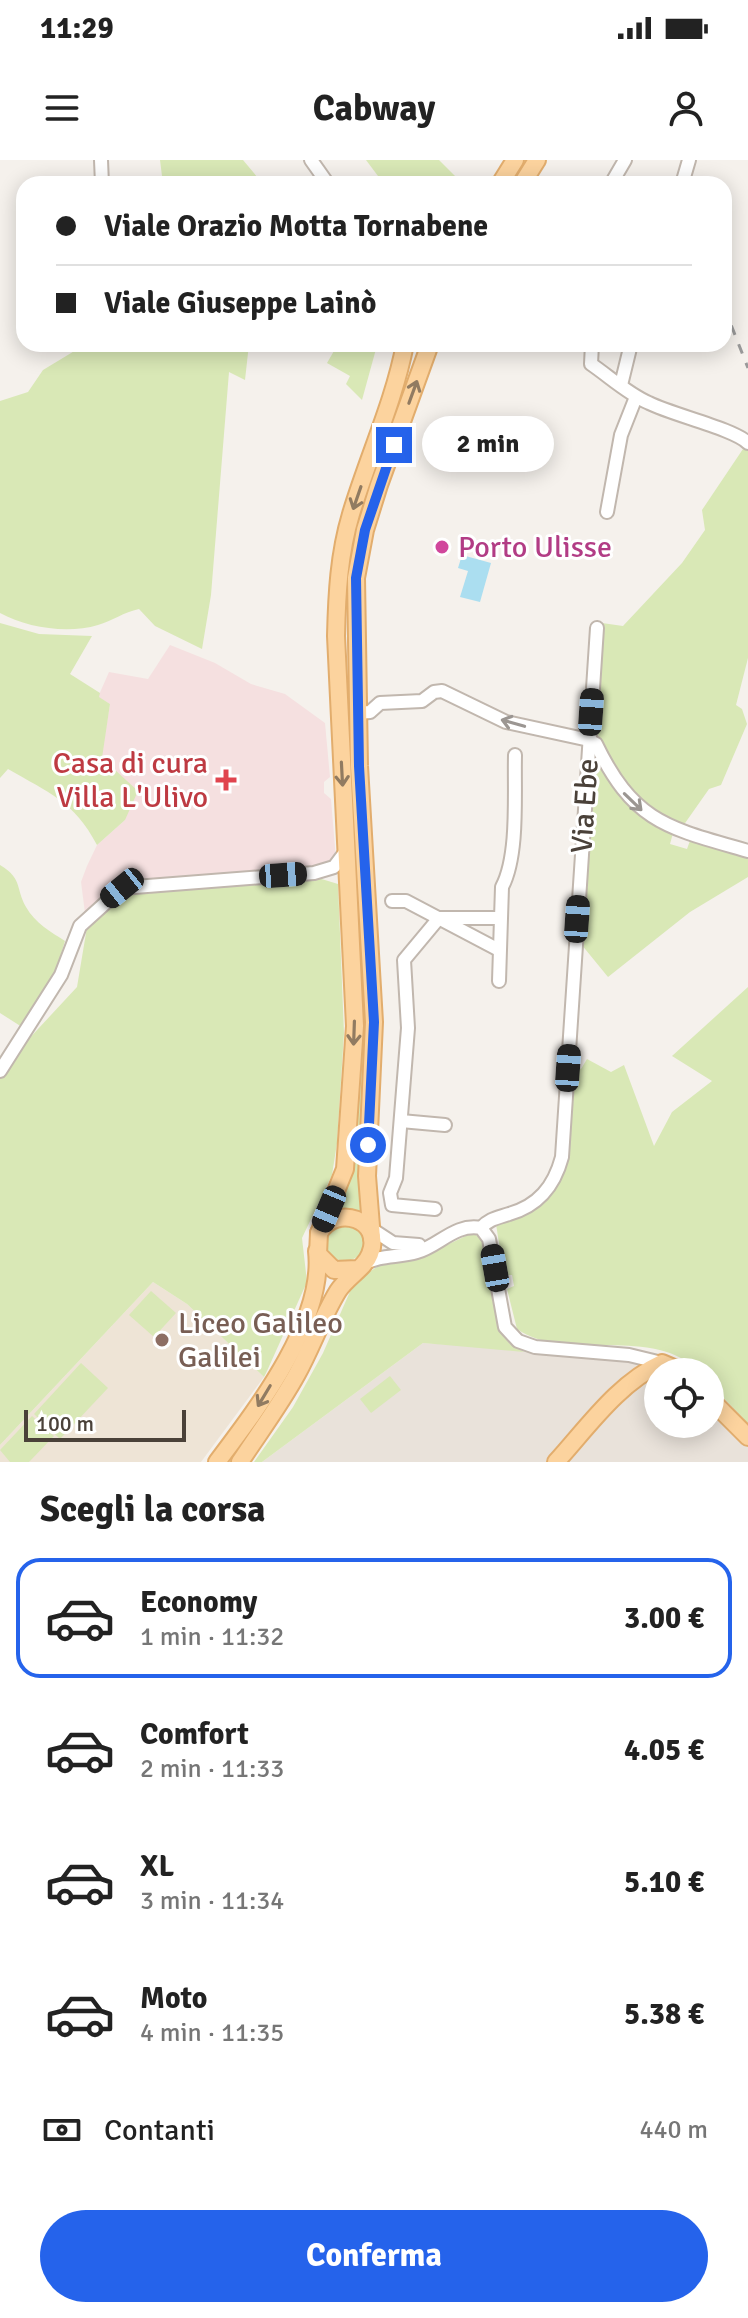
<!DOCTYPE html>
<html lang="it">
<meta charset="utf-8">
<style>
body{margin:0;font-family:Signika,sans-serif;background:#f2f2f2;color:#222;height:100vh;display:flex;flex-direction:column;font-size:30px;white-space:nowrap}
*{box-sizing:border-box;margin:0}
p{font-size:26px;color:#767676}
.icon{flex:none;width:44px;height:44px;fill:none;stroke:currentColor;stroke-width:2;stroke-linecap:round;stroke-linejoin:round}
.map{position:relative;height:1302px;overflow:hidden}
.details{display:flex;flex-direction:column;background:#fff;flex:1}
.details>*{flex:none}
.banner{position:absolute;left:16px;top:16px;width:716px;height:176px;border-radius:24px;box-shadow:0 4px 20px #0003;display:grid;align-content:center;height:176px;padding:0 40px;background:#fff}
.fabs{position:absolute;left:644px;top:1198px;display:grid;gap:16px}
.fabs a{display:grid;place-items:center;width:80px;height:80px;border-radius:50%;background:#fff;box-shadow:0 4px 20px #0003;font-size:40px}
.scale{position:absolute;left:24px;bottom:20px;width:162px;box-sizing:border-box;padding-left:8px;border:4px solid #4a4139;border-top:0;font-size:22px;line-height:28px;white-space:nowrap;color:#4a4139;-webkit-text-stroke:6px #fff;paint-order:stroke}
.end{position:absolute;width:36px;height:36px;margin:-18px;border:10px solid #2563eb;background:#fff;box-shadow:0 0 0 4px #fff}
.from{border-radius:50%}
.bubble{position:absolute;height:56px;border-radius:28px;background:#fff;box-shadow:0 4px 20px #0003;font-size:26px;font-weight:800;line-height:56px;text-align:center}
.car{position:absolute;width:24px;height:48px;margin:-24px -12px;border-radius:10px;box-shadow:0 0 6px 2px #0007;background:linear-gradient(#222 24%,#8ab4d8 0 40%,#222 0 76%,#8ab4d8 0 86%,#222 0)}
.banner b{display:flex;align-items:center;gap:28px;height:76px;font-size:30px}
.banner b+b{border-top:2px solid #e0e0e0}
.banner i{width:20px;height:20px;background:#222}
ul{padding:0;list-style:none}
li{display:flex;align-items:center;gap:24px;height:120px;margin:0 16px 12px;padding:0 24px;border:4px solid transparent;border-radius:24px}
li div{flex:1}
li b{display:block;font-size:30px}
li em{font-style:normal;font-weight:800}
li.on{border-color:#2563eb}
li>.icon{width:72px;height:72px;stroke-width:1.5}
h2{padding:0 40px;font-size:36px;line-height:96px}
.pay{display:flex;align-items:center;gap:20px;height:88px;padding:0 40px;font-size:30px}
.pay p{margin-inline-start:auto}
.primary-button{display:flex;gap:16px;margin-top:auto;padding:16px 40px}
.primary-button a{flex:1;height:92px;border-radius:48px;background:#2563eb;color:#fff;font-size:32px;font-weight:800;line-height:92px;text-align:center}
.status{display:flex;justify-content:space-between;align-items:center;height:56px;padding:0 40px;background:#fff;direction:ltr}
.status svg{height:22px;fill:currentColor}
header{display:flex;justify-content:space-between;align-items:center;height:104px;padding:0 40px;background:#fff;font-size:36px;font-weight:800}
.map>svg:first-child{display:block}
.residential{fill:#e9e2da}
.education{fill:#eee4d6}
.medical{fill:#f5e0e0}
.green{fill:#d9e8b6}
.water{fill:#abdef0}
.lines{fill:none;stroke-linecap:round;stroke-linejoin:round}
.minor-casing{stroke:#c1b7ae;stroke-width:16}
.major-casing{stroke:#e2ad6d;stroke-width:20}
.minor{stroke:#fff;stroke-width:12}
.major{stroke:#fcd39e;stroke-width:16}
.rail{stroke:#9a9a9a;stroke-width:3;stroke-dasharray:10 10;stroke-linecap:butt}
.oneway{stroke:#917b61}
.oneway2{stroke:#9b9692}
.route{stroke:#2563eb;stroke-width:10}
.hotel-dot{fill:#d1479c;stroke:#fff;stroke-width:3}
.health-dot{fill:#e0444e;stroke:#fff;stroke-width:3}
.education-dot{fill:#8d6e63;stroke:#fff;stroke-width:3}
.labels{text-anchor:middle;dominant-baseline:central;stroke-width:6;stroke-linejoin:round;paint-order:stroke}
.hotel-label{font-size:30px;fill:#b23c85;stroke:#fff;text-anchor:start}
.health-label{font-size:30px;fill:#be3a42;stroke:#fff;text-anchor:end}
.street-label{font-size:30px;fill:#4a4139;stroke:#fff}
.education-label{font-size:30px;fill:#785e54;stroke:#fff;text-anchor:start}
</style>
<div class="status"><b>11:29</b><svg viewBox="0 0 49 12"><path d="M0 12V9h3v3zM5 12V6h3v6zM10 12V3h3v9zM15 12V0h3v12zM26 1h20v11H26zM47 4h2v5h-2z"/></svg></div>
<header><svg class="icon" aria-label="menu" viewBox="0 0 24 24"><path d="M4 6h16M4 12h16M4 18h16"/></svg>Cabway<svg class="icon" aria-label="person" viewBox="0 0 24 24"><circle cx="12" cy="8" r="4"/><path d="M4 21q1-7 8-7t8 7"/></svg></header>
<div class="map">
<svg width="748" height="1302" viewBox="0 0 748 1302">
<rect width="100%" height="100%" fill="#f5f1ec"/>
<!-- residential -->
<polygon class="residential" points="423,1183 689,1200 700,1212 658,1212 658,1264 710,1264 710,1221 748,1258 748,1302 262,1302"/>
<!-- education -->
<polygon class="education" points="153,1122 187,1144 264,1217 201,1302 0,1302 0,1285"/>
<!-- medical -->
<polygon class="medical" points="170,485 215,503 251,524 285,534 325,563 330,617 324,622 324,633 331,639 336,699 328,707 120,725 85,753 81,722 87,706 97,685 125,660 101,598 110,544 98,537 109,512 148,519"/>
<!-- green -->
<g class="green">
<polygon points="160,0 243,0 263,24 133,24 162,16"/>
<polygon points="366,0 439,0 463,24 384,24"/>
<path d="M86,184H249L245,220L229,212L211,435L202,489L155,466L139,449C124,452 112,461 98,465C68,474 27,468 0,453V241L28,232L43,210Z"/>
<polygon points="338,184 358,187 370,184 376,189 362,240 346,224 350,216 327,203"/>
<polygon points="745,286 748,291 748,498 736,545 742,549 747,564 721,625 709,629 683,666 659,658 612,609 610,596 603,594 596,567 602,463 623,466 682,403 705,370 702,350"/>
<path d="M0,463L39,474L92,476L70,514L100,533L99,537L110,544L102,598L138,631L125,660L97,685C74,641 49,633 8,609L0,618Z"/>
<path d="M593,592C611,629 635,657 673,673L670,684L687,689L691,678L704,686L710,684L748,694V717L690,752L608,817L581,784Z"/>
<polygon points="357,677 365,861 362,1052 339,1048 351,1012 351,678"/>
<path d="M0,705C23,719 15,727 26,747C35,763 51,772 65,781L53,820L22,867L0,853Z"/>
<polygon points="315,717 338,724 344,873 337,983 332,1015 302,1078 307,1122 267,1211 264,1217 187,1144 153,1122 0,1285 0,919 25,883 77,827 87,767 123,732"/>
<path d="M748,827V1263L710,1224V1212H699C655,1164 565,1203 517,1169L507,1129L514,1126L512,1115H504L496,1064C511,1057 527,1056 541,1045C578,1016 569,947 573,904L581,909L587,899L611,912L624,905L654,986L672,952L712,921L672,896Z"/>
<circle cx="345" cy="1082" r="19"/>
<polygon points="472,1073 483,1079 501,1173 510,1184 524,1192 423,1183 262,1302 254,1302 293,1247 323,1193 352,1127 361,1117 385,1102 426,1095"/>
<polygon points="151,1131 176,1153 154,1177 129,1155"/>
<polygon points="81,1203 108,1228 60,1279 34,1254"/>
<polygon points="390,1216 401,1230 371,1253 360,1239"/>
<polygon points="32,1256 54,1276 29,1302 10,1302 0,1290"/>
</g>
<!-- water -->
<polygon class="water" points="462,395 491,403 480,442 460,437 468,411 458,408"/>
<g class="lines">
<!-- minor casing -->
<g class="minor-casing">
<g id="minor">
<polyline points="101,0 102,24"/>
<polyline points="311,0 328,24"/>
<polyline points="611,24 625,0"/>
<polyline points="682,24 689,0"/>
<path d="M592,184L591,204C610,217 628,234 649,243C673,255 734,269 748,283"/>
<polyline points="621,225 631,184"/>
<polyline points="607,352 621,275 636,237"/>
<path d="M358,553L370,552L380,543L422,541L434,532L442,531L506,562L589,580L596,584C634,663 668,668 748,691"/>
<polyline points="392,741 406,741 499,790"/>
<path d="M499,821L502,727C519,695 514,632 515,595"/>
<polyline points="0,911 61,815 80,766 122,728 314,713 334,707 346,691"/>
<polyline points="401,961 445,965"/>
<polyline points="435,1049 392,1045 390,1033 396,1018 408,868 404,800 439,758 500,758"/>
<polyline points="367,1066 393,1083 419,1085"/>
<path d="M481,1068C489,1059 497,1058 509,1054C538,1046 554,1027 562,997L597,468"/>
<path d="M362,1105C381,1094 397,1098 417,1092C439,1086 455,1063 481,1068L489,1079L505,1167L518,1181L535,1187L629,1195L662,1203"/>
</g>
</g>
<!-- major casing -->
<g class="major-casing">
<g id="major">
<polyline points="500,24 515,0"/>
<polyline points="522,24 537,0"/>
<path d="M319,1073L345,1009L355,866L336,476C337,434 339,394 351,354C368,297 394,242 405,184"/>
<polyline points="372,1079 367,1016 374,862 359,606 356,418 365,370 379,325 430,184"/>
<polyline points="710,1239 748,1277"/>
<path d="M217,1302C257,1249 325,1161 317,1091"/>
<path d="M240,1302C259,1273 280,1245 297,1214C312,1187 322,1157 338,1131C347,1117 365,1108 370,1094C384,1060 336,1043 319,1073L318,1094L334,1110L357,1109"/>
<path d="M556,1302C587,1268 618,1223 662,1203L683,1212"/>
</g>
</g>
<!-- minor -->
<use href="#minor" class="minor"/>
<!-- major -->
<use href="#major" class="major"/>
<!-- rail -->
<polyline class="rail" points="724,147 748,208"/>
</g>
<!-- one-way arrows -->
<defs><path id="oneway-shaft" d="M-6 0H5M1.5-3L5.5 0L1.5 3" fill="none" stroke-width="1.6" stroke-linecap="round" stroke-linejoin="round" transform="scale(2)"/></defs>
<g class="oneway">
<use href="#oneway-shaft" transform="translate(413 232) rotate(-70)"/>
<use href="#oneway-shaft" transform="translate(357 338) rotate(109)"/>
<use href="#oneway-shaft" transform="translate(342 614) rotate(87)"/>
<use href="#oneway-shaft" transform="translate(354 873) rotate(92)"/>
<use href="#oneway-shaft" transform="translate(264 1236) rotate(121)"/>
</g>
<g class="oneway2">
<use href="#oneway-shaft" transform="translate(513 563) rotate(-164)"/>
<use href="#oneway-shaft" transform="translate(633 642) rotate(44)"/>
</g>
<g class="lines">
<!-- route -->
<polyline class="route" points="368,985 374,862 359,606 356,418 365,370 394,285"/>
</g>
<!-- markers -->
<circle class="hotel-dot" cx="442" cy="387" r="8"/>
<path class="health-dot" d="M222 608h8v8h8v8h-8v8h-8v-8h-8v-8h8z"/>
<circle class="education-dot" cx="162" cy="1180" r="8"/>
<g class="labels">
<!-- hotel labels -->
<g class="hotel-label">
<text x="458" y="387">Porto Ulisse</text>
</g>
<!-- health labels -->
<g class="health-label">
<text x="208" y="603">Casa di cura<tspan x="208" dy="34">Villa L'Ulivo</tspan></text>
</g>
<!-- street labels -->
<g class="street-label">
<text transform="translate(585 646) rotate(-86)">Via Ebe</text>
</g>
<!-- education labels -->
<g class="education-label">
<text x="178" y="1163">Liceo Galileo<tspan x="178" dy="34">Galilei</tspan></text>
</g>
</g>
</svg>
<div class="fabs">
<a><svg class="icon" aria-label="locate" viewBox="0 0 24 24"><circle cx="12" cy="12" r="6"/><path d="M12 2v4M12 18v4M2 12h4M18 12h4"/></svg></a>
</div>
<div class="scale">100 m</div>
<i class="end from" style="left:368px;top:985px"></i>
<i class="end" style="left:394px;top:285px"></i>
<div class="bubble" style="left:422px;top:256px;width:132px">2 min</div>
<i class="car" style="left:591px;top:552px;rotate:4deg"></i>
<i class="car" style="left:283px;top:715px;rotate:86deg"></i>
<i class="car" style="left:122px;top:728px;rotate:231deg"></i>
<i class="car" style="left:577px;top:759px;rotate:4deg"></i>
<i class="car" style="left:568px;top:908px;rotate:4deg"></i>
<i class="car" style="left:329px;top:1049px;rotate:203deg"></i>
<i class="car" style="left:495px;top:1108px;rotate:350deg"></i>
<div class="banner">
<b><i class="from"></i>Viale Orazio Motta Tornabene</b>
<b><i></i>Viale Giuseppe Lainò</b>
</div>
</div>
<section class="details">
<h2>Scegli la corsa</h2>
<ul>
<li class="on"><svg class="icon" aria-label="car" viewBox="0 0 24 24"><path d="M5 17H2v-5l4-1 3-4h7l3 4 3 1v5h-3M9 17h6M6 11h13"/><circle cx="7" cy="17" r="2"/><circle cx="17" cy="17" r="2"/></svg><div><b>Economy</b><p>1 min · 11:32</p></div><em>3.00 €</em></li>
<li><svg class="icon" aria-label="car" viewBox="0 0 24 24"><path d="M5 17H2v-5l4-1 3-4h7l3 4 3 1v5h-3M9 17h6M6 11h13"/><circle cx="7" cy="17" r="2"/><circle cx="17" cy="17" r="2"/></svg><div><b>Comfort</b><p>2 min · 11:33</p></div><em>4.05 €</em></li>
<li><svg class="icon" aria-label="car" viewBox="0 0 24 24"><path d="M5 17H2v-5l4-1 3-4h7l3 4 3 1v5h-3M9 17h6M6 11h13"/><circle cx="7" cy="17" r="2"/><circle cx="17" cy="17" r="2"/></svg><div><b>XL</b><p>3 min · 11:34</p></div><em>5.10 €</em></li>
<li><svg class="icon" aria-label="car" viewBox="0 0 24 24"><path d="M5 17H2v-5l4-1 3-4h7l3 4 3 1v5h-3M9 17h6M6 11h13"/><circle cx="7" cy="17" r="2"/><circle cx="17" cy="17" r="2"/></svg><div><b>Moto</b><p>4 min · 11:35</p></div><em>5.38 €</em></li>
</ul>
<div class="pay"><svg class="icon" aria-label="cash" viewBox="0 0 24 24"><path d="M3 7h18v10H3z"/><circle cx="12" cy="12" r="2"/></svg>Contanti<p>440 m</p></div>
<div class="primary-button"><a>Conferma</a></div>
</section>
